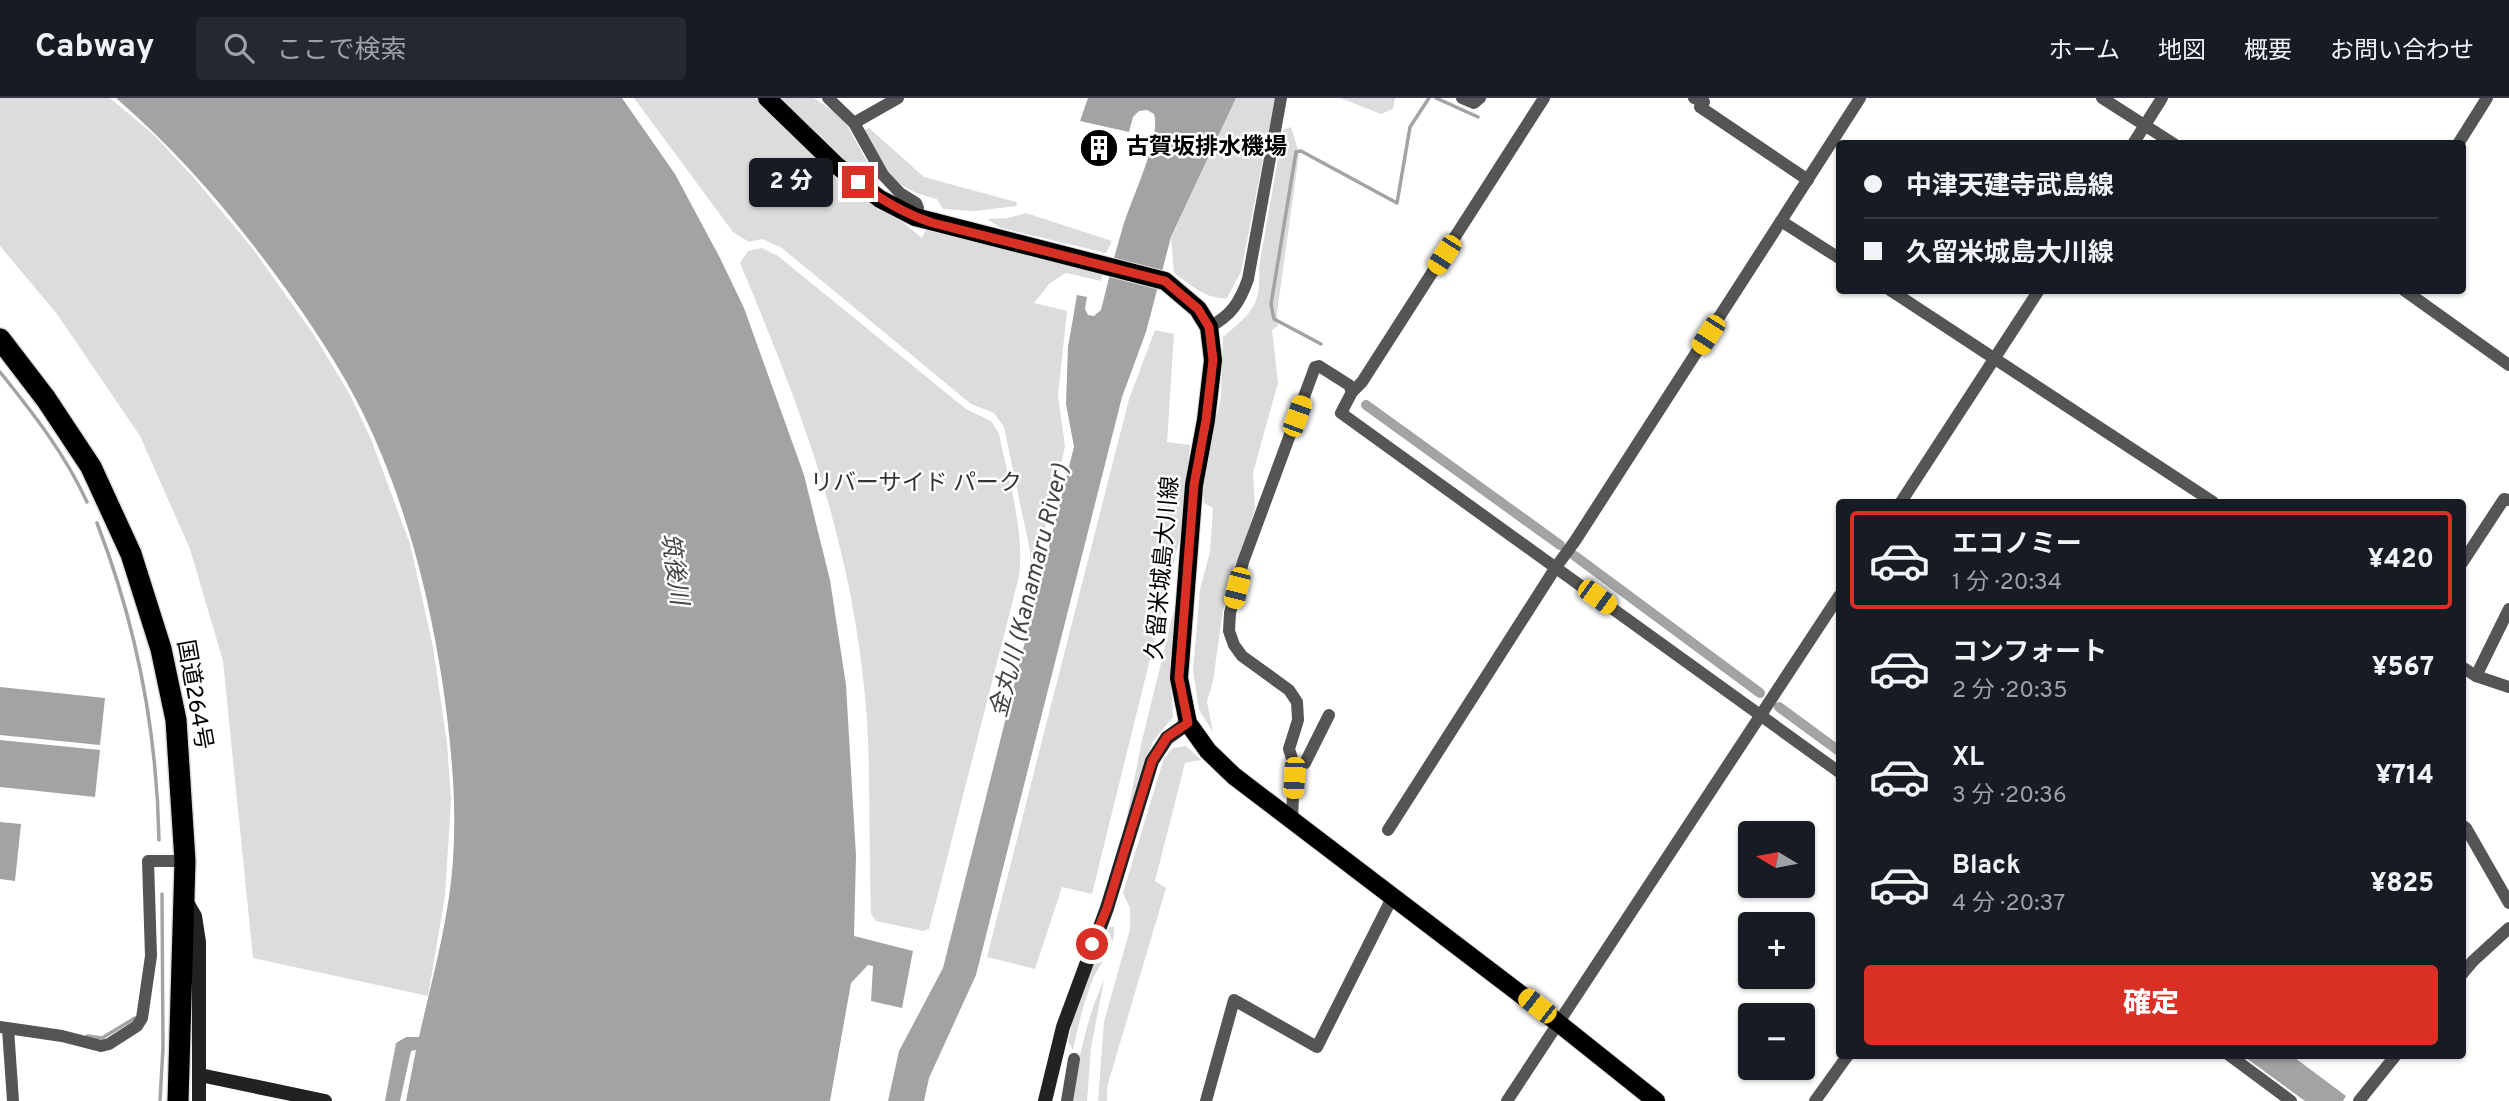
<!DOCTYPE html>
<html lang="ja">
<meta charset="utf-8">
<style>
body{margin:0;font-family:Overpass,"Noto Sans JP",sans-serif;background:#242831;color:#f1f3f6;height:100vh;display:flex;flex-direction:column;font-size:26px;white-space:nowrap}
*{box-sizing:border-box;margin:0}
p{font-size:23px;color:#9ea1a6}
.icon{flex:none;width:38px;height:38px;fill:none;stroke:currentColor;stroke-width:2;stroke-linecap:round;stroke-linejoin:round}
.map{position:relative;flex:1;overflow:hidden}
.side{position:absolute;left:1836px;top:401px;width:630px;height:560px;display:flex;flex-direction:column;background:#171b24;border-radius:7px;box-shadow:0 2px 5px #0004}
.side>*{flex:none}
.top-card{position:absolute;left:1836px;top:42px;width:630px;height:154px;border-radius:7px;box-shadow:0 2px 5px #0004;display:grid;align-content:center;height:154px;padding:0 28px;background:#171b24}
.needle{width:46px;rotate:280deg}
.fabs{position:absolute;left:1738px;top:723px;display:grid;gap:14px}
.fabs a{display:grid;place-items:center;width:77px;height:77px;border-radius:7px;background:#171b24;box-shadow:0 2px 5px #0004;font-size:35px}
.end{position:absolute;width:32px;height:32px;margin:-16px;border:9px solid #d93025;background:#fff;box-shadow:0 0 0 4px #fff}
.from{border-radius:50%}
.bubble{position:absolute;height:49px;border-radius:7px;background:#171b24;box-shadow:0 2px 5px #0004;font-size:23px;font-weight:800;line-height:49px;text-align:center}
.car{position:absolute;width:21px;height:42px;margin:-21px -10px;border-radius:9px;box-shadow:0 0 5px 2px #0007;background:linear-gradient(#f5c518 24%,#345 0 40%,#f5c518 0 76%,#345 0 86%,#f5c518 0)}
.top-card b{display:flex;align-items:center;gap:24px;height:66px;font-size:26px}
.top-card b+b{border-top:2px solid #363941}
.top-card i{width:18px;height:18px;background:#f1f3f6}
ul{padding:12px 0 0;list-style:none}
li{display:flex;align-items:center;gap:21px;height:98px;margin:0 14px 10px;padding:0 14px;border:4px solid transparent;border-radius:7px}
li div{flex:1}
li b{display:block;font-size:26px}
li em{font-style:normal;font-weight:800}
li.current{border-color:#d93025}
li>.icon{width:63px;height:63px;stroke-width:1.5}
.primary-button{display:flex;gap:14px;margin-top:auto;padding:14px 28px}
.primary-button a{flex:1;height:80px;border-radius:7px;background:#d93025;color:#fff;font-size:28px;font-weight:800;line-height:80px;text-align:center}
header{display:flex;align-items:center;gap:42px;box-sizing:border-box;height:98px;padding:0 35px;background:#171b24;border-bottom:2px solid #363941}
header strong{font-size:33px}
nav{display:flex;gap:38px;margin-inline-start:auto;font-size:24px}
.search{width:490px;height:63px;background:#242831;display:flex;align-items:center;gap:18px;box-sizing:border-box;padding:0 24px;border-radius:7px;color:#9ea1a6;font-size:26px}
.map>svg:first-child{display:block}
.green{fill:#dcdcdc}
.water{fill:#a3a3a3}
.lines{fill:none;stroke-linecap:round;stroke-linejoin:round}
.stream{stroke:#a3a3a3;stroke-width:3.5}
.canal{stroke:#a3a3a3;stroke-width:10}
.primary-casing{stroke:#dbdbdb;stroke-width:20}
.highway-casing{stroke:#dbdbdb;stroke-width:24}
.street{stroke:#555;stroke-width:12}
.secondary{stroke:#222;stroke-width:14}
.primary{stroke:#000;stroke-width:18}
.highway{stroke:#000;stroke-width:21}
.route{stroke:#d93025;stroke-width:9}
.labels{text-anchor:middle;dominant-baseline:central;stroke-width:5;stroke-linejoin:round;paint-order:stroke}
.poi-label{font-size:23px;font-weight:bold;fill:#000;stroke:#fff;text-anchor:start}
.park-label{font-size:23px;fill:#333;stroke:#fff}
.street-label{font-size:23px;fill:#000;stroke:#fff}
.water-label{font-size:24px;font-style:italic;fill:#444;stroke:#fff}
</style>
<header>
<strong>Cabway</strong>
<div class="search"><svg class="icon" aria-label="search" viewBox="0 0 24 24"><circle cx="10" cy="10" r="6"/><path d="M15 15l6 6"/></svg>ここで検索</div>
<nav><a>ホーム</a><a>地図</a><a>概要</a><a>お問い合わせ</a></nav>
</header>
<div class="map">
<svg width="2509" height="1003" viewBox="0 0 2509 1003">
<rect width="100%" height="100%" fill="#fff"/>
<!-- green -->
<g class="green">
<polygon points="0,0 110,0 155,38 194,80 253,151 314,237 349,295 371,341 410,446 433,549 447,645 451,702 445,798 428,898 253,860 223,563 190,451 140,338 57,216 0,148"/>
<polygon points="634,0 756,0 872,107 900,122 922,140 926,132 1103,173 1101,183 1066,175 1050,185 1034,205 1067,213 1058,297 1065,348 1054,399 1031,479 1030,453 1004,329 994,315 971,306 782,150 762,141 749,144 733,134"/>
<polygon points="777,0 814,0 843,20 870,69 856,71 840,62"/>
<path d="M1236,0H1275L1241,174L1227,200C1206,202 1190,186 1174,175L1171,140Z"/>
<polygon points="1340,0 1395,0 1393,11 1381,16"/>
<path d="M1291,29L1299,56L1277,215L1278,228L1272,232L1278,285L1253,375L1255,411L1223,512L1213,583L1207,604L1213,634L1199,612L1193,572L1200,491L1210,454L1213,410L1204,405L1202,387L1221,298L1223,239C1252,214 1261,209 1259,169L1283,32Z"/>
<path d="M869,30L924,79L1016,104L1017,108L974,113L943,111L937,101C890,90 885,72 863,33Z"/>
<polygon points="1026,115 1112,143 1106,155 1001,130 987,121 1008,120"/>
<path d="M762,150L778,158L966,311L991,323L999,336C1008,381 1025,432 1019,478L929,831L923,833L876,823L871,816C869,758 870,699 868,641C866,588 856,518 844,467C821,363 781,263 740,165L748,153Z"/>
<polygon points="1155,232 1174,236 1167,344 1190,347 1182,431 1092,796 1062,789 1035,871 987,859 1129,301"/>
<polygon points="1180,487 1170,563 1173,619 1153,643 1125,728 1141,647"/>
<polygon points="1186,648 1201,662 1185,665 1155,783 1166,790 1107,989 1107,1003 1098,1003 1104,924 1130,831 1130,810 1123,795 1164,660 1173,650"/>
<path d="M1109,829H1114C1116,850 1100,864 1092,883C1083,906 1078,929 1073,952L1068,944L1075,912Z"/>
<path d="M1104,882L1091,950L1087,1003H1071C1079,961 1086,921 1104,882Z"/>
</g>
<!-- water -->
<g class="water">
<path d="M116,0H622L675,76L720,160L744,210L804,377L830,482L846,587L856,758L854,838L913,853L902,910L871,903L873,868L868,867L851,885L830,1003H406L416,952L411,953L400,1003H385L396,945L406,939H419C432,881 449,822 453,762C457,703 451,646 443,588C430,502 409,418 374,339C352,288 322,242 291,198C238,124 184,59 116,0Z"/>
<path d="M1088,0H1236L1171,139L1146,234L1122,299L976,877L929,980L924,1003H888L899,953L943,870L1074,349L1066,306L1068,249L1077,197L1087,199L1085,211L1088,217L1094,218L1101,212C1108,185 1114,158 1122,132C1129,105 1162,40 1154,16L1147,12L1139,13L1133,19L1129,34L1080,23Z"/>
<polygon points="0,589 105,600 100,647 0,637"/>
<polygon points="0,642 100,652 95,699 0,689"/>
<polygon points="0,724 21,726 15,783 0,781"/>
<polygon points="2242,957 2291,957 2346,998 2343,1003 2305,1003"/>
</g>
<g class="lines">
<!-- stream -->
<g class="stream">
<polyline points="1436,0 1478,19"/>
<polyline points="1321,246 1274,221 1271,206 1296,54 1301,53 1397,105 1410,29 1429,0"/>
<path d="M0,274C33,315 65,356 87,404"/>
<path d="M97,425C136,526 157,633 159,742"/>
<polyline points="87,938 102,940 135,920"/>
<polyline points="160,1003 163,950 162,796"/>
</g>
<!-- canal -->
<g class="canal">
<polyline points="1366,307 1560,447"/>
<polyline points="1575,458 1760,595"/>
<polyline points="1779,609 1839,653"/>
</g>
<!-- primary casing -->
<g class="primary-casing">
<polyline id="primary" points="767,0 836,67 880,101 915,119 1165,183 1198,211 1209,229 1213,262 1206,322 1194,387 1179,580 1188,625 1208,653 1234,678 1557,924 1656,1003"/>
</g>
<!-- highway casing -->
<g class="highway-casing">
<polyline id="highway" points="0,241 46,301 91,369 131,456 161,551 176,622 185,763 178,1003"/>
</g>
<!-- street -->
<g class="street">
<polyline points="828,0 854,25 883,77 900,95 916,105 918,110 915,119"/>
<polyline points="1462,0 1474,5 1480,0"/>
<polyline points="1694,0 1704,4 1700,9 1808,82"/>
<polyline points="2102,0 2174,46"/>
<polyline points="854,25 898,0"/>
<polyline points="2133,46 2162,0"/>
<polyline points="2458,46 2487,0"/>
<polyline points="1839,160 1781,123 1860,0"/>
<polyline points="1890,192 2213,404"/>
<polyline points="2404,192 2509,267"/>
<path d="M1209,229C1231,218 1240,204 1248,181L1281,0"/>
<polyline points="1352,294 1341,315 1839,674"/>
<polyline points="1901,404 2039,192"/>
<polyline points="2462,465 2504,401 2509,402"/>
<polyline points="2462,569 2476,578 2509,589"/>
<polyline points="2476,578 2509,511"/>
<polyline points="1294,667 1305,665 1329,617"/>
<polyline points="1292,724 1294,667 1289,651 1298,622 1297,604 1289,592 1242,558 1234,547 1229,533 1230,515 1243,464 1315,269 1319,268 1349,287 1352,294 1362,284 1544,0"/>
<polyline points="2462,727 2466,730 2509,805"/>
<polyline points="1388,732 1556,469 1575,443 1781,123"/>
<polyline points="2462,876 2473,863 2509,830"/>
<polyline points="0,929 62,938 101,948 109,946 137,928 142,920 151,858 148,763 185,763"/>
<polyline points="8,931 13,1003"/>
<polyline points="2229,957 2291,1003"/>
<polyline points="1067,1003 1074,961"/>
<polyline points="1206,1003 1234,902 1317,949 1393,798"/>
<polyline points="1507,1003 1839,498"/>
<polyline points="1815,1003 1848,957"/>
<polyline points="2359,1003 2396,957"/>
</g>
<!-- secondary -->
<g class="secondary">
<polyline points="185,801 195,818 199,844 199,1003"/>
<polyline points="200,977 325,1003"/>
<polyline points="1045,1003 1063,929 1107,810 1152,663 1167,640 1188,625"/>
</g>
<!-- primary -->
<use href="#primary" class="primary"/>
<!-- highway -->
<use href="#highway" class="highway"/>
</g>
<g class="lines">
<!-- route -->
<path class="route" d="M858,84C881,102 905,116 933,125L1165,183L1198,211L1209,229L1213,262L1206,322L1194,387L1179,580L1188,625L1167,639L1152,663L1107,810L1092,846"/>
</g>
<!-- icons -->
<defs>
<g id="building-disc" transform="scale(2.0125)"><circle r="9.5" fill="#000" stroke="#fff"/><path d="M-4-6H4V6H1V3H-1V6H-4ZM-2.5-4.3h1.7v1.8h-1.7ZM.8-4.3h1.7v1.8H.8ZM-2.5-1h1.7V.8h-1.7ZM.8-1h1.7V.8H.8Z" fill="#fff"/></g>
</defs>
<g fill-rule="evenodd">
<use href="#building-disc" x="1099" y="50"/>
</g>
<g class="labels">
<!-- poi labels -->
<g class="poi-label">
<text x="1126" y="50">古賀坂排水機場</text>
</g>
<!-- park labels -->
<g class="park-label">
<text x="916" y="386">リバーサイド パーク</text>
</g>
<!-- street labels -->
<g class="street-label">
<text transform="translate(1164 470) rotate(-85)">久留米城島大川線</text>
<text transform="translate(193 597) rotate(80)">国道264号</text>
</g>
<!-- water labels -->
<g class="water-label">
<text transform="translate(673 471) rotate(82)">筑後川</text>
<text transform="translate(1031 493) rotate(-76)">金丸川 (Kanamaru River)</text>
</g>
</g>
</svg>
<div class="fabs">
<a><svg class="needle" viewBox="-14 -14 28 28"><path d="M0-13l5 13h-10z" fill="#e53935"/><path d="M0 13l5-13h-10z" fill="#9ea1a6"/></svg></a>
<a>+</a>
<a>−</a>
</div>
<i class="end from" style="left:1092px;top:846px"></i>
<i class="end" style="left:858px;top:84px"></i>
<div class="bubble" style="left:749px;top:60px;width:84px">2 分</div>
<i class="car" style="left:1444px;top:157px;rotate:213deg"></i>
<i class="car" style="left:1708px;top:237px;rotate:213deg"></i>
<i class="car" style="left:1297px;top:318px;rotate:20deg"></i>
<i class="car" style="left:1237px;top:490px;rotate:194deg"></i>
<i class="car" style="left:1597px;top:499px;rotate:126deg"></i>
<i class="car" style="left:1294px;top:680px;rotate:183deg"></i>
<i class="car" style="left:1537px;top:908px;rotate:308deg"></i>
<div class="top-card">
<b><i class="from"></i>中津天建寺武島線</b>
<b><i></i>久留米城島大川線</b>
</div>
<section class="side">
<ul>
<li class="current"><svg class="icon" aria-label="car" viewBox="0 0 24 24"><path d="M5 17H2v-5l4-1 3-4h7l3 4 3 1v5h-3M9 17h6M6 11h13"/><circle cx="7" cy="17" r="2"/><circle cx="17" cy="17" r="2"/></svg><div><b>エコノミー</b><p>1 分 · 20:34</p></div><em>¥420</em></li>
<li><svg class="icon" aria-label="car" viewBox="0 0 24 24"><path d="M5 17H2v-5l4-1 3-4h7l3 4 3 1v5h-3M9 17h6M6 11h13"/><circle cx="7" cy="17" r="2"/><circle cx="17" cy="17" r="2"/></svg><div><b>コンフォート</b><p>2 分 · 20:35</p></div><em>¥567</em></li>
<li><svg class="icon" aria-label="car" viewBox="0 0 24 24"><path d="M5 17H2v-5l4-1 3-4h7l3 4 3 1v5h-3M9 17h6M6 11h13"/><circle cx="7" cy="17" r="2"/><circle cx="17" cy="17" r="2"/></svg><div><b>XL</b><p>3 分 · 20:36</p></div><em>¥714</em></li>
<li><svg class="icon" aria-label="car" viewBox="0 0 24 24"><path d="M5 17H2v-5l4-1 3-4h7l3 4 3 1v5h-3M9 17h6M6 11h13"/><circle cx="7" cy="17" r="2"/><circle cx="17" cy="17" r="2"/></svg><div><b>Black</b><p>4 分 · 20:37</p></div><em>¥825</em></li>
</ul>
<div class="primary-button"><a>確定</a></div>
</section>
</div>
